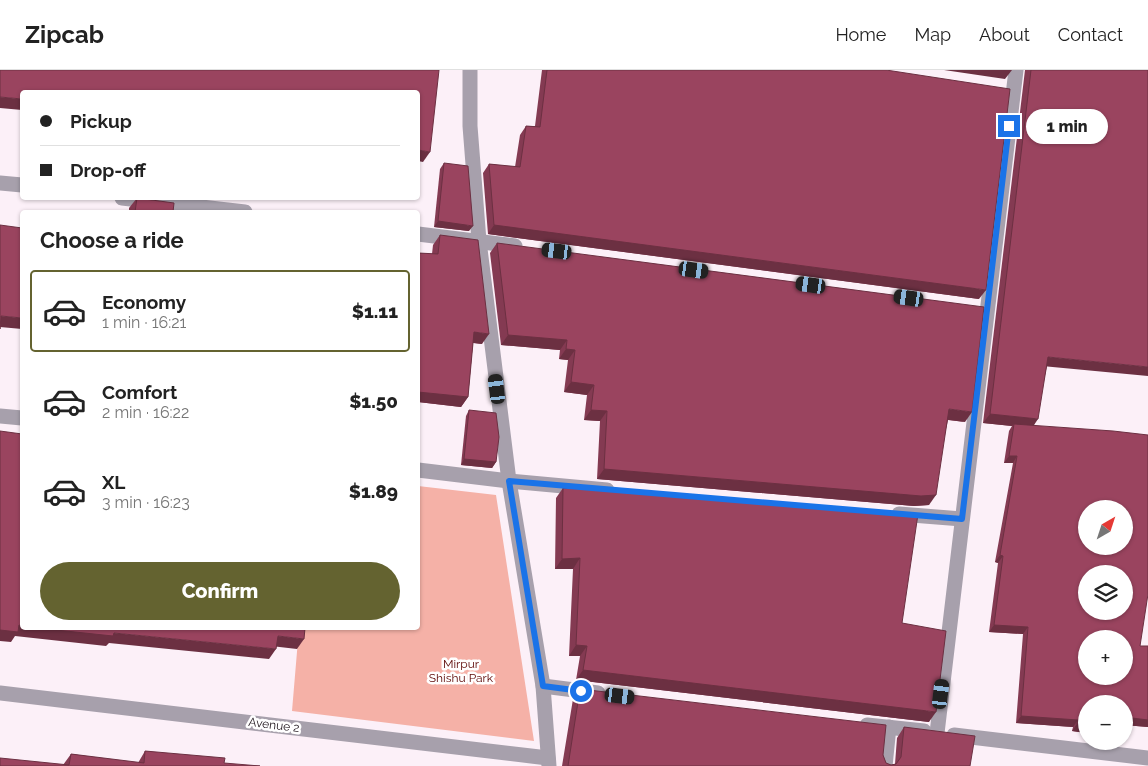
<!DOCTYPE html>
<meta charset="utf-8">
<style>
body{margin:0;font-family:Raleway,sans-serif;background:#f6f6f6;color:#222;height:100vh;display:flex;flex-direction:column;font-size:19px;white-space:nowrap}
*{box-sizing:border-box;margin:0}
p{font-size:16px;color:#767676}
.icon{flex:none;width:28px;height:28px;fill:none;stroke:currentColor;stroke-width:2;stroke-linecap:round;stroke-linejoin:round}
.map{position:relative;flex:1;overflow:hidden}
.sheet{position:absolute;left:20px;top:140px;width:400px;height:420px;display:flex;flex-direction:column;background:#fff;border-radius:5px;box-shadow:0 1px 4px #0004}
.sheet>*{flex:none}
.hud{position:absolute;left:20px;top:20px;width:400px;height:110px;border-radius:5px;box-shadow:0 1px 4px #0004;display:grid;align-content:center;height:110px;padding:0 20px;background:#fff}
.needle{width:32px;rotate:39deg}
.fabs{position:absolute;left:1078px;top:430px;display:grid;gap:10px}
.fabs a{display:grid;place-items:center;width:55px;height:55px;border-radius:50%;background:#fff;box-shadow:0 1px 4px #0004;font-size:25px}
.end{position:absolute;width:22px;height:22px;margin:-11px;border:6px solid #1a73e8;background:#fff;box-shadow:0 0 0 2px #fff}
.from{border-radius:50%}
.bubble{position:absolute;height:35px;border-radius:18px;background:#fff;box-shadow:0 1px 4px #0004;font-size:16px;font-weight:800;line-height:35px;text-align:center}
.car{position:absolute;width:15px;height:30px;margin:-15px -8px;border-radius:6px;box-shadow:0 0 4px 1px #0007;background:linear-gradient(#222 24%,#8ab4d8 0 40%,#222 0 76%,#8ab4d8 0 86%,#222 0)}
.hud b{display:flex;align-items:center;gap:18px;height:48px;font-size:19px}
.hud b+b{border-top:1px solid #e0e0e0}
.hud i{width:12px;height:12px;background:#222}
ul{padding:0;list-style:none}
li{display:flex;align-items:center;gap:15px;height:82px;margin:0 10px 8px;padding:0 10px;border:2px solid transparent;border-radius:5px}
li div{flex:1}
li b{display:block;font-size:19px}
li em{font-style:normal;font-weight:800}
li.active{border-color:#646330}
li>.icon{width:45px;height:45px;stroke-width:1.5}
h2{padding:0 20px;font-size:22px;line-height:60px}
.button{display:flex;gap:10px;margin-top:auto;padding:10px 20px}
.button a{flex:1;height:58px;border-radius:30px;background:#646330;color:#fff;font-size:20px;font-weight:800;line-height:58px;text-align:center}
header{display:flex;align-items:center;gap:30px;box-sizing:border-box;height:70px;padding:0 25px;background:#fff;border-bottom:1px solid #e0e0e0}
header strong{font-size:24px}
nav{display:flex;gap:28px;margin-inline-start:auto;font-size:18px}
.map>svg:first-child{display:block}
.green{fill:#f5b1a7}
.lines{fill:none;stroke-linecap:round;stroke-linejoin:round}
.minor{stroke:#a7a0ac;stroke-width:15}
.wall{fill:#843a52}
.shaded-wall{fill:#6c3042}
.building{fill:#9a445f;stroke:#6c3042;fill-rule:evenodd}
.route{stroke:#1a73e8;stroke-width:6}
.labels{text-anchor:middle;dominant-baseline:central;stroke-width:5;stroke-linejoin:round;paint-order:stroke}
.park-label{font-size:12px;fill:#5b0503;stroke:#fff}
.street-label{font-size:12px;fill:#1c1219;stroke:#fff}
</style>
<header>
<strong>Zipcab</strong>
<nav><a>Home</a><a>Map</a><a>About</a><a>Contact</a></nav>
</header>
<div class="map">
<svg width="1148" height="696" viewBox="0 0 1148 696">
<rect width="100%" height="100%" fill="#fcf0f8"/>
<!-- green -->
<polygon class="green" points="418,416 496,425 534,671 292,641 299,558 418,558"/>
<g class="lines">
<!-- minor -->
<g class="minor">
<polyline points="470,0 470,56 479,171 509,411 543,616 549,696"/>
<polyline points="0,113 22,115"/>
<polyline points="122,128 245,142"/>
<polyline points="418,164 515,176"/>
<polyline points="0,346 22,348"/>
<polyline points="418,400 509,411 607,420"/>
<polyline points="899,444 962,449"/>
<polyline points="543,616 598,623"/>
<polyline points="0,623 548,688"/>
<polyline points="867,655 924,661"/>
<polyline points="937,663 1016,0"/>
<polyline points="954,665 1148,688"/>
<polyline points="885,696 889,657"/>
</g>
</g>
<!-- wall -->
<g class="wall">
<polygon points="542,0 886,0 979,229 488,164 483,103 489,94 515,97 520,65 526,56 535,56"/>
<polygon points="1025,0 1148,0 1047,296 1034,355 1140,576 1148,576 1148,657 1124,655 1086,634 1086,663 1072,661 1073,657 1016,653 1023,564 989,562 998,493 995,492 1013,393 1004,393 1009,361 1012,356 983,353"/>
<polygon points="444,93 469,161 434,157 440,99"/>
<polygon points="137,128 173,142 129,142 129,138"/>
<polygon points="440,165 482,274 473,273 468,327 461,337 418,332 418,183 432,184 433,175"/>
<polygon points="497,173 965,352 948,350 929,435 914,436 597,409 600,351 584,350 587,325 564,322 568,290 559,289 560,280 501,275 490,183"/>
<polygon points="469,340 496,392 492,398 461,395 466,346"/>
<polygon points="563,418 902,553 929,652 576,610 580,586 569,586 573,499 555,499 556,428"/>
<polygon points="580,619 883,685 886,693 891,695 895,694 897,668 904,657 970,696 562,696 573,629"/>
<polygon points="145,681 224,693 0,696 63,695 71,684 138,693"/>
</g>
<!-- shaded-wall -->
<g class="shaded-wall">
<polygon points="944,0 1012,0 1005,9"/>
<polygon points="0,27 22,29 22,40 0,38"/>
<polygon points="418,80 430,82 423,92 418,91"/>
<polygon points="438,151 473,156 469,161 434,157"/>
<polygon points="494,155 986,220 979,229 488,164"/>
<polygon points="1,246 22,248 22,259 0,257"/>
<polygon points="474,262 489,264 482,274 467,272"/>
<polygon points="508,265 567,270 560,280 501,275"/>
<polygon points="566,279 575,280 568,290 559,289"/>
<polygon points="1048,287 1148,297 1148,306 1042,296"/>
<polygon points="571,312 594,315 587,325 564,322"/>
<polygon points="418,322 468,327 461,337 418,332"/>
<polygon points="949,339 972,342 965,352 942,349"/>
<polygon points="591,340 607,341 600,351 584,350"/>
<polygon points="990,344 1038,349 1032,358 1014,354 1012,356 983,353"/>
<polygon points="1009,386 1017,386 1013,393 1004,393"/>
<polygon points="464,389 496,392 492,398 461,395"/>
<polygon points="604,399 936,425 929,435 914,436 597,409"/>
<polygon points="1000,485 1003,486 998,493 995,492"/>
<polygon points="580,488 573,499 555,499 562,489"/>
<polygon points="19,555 22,556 22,558 37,558 114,563 276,579 269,589 109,573 106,576 15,566 11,572 0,571 0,560"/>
<polygon points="994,555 1028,557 1023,564 989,562"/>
<polygon points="278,566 304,569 297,579 271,576"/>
<polygon points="576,575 587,576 580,586 569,586"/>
<polygon points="583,600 936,642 929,652 576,610"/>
<polygon points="1021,646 1078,650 1073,657 1016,653"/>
<polygon points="1124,647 1148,650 1148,657 1124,655"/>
<polygon points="1077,654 1086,655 1086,663 1072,661"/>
</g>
<!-- building -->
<g class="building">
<polygon points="0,0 439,0 430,82 418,80 418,22 22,22 22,29 0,27"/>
<polygon points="547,0 886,0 1010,19 986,220 494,155 489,94 520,97 526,56 540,57"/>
<polygon points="1031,0 1148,0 1148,297 1048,287 1038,349 990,344"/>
<polygon points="444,93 468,96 473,156 438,151"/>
<polygon points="137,128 174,133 173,142 135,142"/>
<polygon points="0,155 22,158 22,248 1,246 0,259"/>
<polygon points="440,165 478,170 489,264 474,262 468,327 418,322 418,183 438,184"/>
<polygon points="497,173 984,237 972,342 949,339 936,425 921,426 604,399 607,341 591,340 594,315 571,312 575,280 566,279 567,270 508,265"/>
<polygon points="469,340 496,343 499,367 496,392 464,389"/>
<path d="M1014,354L1113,361L1148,365V524L1140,576H1148V650L1124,647V634H1086V655L1077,654L1078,650L1021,646L1028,557L994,555L1003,486L1000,485L1017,386H1009ZM1086,439H1124V476H1086ZM1086,504H1124V541H1086ZM1086,569H1124V606H1086Z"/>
<polygon points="0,361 22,364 22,556 19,555 18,562 0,560"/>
<polygon points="563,418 603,418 918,444 902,553 946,561 936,642 583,600 587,576 576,575 580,488 562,489"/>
<polygon points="37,558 305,558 304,569 278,566 276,579 114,563 113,566"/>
<polygon points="580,619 886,655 883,685 886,693 891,695 896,694 901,687 904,657 975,666 970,696 568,696"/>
<polygon points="145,681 225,688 224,693 260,696 0,696 0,688 69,695 71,684 144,693"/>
</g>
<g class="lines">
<!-- route -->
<polyline class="route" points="581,621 543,616 509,411 962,449 1009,56"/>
</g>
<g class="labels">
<!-- park labels -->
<g class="park-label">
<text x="461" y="594">Mirpur<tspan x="461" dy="14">Shishu Park</tspan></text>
</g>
<!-- street labels -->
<g class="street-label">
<text transform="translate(274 655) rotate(7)">Avenue 2</text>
</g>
</g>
</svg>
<div class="fabs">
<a><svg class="needle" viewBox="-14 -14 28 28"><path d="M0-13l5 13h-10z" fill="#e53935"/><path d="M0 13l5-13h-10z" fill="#767676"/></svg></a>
<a><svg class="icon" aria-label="layers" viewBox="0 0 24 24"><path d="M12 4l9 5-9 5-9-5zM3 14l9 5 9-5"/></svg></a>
<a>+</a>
<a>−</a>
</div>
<i class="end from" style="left:581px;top:621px"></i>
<i class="end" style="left:1009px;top:56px"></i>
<div class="bubble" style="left:1026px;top:39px;width:82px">1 min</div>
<i class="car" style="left:557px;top:181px;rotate:277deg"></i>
<i class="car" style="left:694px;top:200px;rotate:98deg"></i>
<i class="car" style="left:811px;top:215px;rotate:278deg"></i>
<i class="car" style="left:909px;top:228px;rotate:278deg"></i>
<i class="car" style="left:497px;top:319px;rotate:353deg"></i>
<i class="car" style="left:941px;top:624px;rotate:7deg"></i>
<i class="car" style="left:620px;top:626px;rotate:97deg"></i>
<div class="hud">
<b><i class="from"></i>Pickup</b>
<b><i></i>Drop-off</b>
</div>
<section class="sheet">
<h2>Choose a ride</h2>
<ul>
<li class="active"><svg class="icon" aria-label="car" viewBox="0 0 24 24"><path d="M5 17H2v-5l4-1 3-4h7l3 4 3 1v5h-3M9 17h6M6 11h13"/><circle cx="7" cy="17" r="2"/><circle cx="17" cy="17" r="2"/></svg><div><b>Economy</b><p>1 min · 16:21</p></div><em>$1.11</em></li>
<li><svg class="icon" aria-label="car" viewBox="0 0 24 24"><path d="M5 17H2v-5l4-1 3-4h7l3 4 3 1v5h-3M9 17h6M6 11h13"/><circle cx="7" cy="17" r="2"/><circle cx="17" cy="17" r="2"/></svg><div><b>Comfort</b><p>2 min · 16:22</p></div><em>$1.50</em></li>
<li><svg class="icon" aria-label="car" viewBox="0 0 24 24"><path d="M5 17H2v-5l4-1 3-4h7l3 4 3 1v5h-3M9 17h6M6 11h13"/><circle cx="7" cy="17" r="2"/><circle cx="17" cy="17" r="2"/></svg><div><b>XL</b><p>3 min · 16:23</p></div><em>$1.89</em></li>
</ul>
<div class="button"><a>Confirm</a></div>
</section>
</div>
